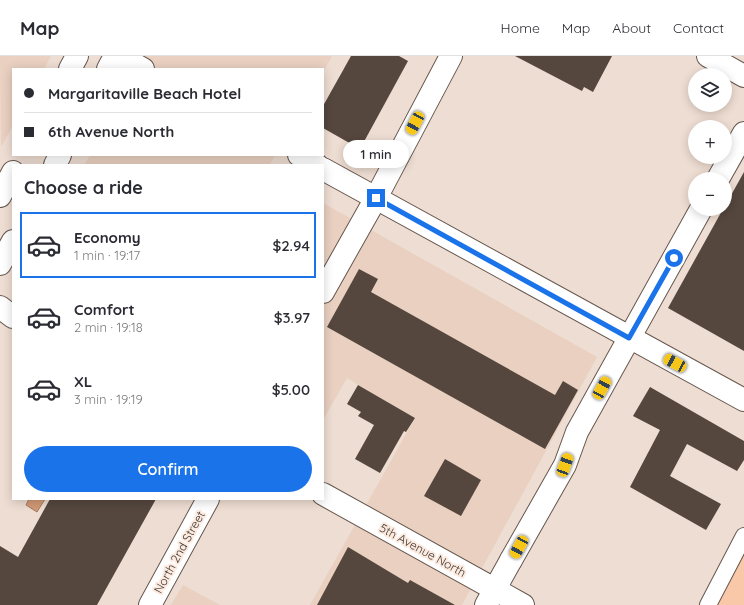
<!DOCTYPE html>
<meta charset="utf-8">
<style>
body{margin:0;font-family:Quicksand,sans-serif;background:#f7f7f7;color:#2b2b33;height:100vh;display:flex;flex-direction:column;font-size:15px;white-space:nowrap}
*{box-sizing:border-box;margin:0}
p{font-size:13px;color:#7c7c81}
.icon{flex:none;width:22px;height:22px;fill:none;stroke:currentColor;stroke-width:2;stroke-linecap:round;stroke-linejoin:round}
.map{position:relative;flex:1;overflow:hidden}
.sheet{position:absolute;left:12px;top:108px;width:312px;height:336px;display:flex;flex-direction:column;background:#fff;border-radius:0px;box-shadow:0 2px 10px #0003}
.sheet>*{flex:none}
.banner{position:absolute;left:12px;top:12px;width:312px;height:88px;border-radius:0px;box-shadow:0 2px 10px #0003;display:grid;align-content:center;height:88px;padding:0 12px;background:#fff}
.tools{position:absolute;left:688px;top:12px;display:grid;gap:8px}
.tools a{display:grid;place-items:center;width:44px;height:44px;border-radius:50%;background:#fff;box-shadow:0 2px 10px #0003;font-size:20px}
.end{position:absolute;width:18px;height:18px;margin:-9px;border:5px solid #1a73e8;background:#fff;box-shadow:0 0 0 2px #fff}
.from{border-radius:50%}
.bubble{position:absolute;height:28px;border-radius:14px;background:#fff;box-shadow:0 2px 10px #0003;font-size:13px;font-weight:600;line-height:28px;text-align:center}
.car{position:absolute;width:12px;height:24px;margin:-12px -6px;border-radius:5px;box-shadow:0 0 3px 1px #0007;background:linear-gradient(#f5c518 24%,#345 0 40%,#f5c518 0 76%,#345 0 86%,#f5c518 0)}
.banner b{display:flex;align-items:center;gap:14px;height:38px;font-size:15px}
.banner b+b{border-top:1px solid #e1e1e2}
.banner i{width:10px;height:10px;background:#2b2b33}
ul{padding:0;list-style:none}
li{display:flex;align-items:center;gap:12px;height:66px;margin:0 8px 6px;padding:0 4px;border:2px solid transparent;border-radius:0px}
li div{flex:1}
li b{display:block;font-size:15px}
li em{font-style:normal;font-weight:600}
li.active{border-color:#1a73e8}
li>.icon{width:36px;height:36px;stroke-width:1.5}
h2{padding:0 12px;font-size:18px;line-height:48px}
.action{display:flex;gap:8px;margin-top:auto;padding:8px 12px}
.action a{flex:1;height:46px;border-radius:24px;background:#1a73e8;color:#fff;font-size:16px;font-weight:600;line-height:46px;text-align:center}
header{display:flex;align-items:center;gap:24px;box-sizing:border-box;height:56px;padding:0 20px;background:#fff;border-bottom:1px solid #e1e1e2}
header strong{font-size:19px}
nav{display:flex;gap:22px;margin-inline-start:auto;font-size:14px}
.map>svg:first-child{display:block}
.built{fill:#e9d0c1}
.green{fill:#f9c8a9}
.water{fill:#d29a75;stroke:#a47b60}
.building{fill:#55473e}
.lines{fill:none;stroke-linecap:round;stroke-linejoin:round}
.pedestrian-casing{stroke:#66574e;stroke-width:18}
.minor-casing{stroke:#66574e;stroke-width:24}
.tertiary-casing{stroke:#66574e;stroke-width:24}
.primary-casing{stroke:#66574e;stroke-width:24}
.pedestrian{stroke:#fff;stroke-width:16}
.minor{stroke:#fff;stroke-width:22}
.tertiary{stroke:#fff;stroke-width:22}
.primary{stroke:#fff;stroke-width:22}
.route{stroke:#1a73e8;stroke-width:5}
.labels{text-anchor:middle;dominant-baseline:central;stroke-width:4;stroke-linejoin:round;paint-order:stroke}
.street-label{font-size:12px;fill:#39332f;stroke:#fceadf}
</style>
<header>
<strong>Map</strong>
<nav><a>Home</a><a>Map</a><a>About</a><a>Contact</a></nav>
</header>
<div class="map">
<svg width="744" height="549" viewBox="0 0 744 549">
<rect width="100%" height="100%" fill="#eeddd2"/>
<!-- built -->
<g class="built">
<polygon points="0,0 51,0 44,13 13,13 13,69 1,91"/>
<polygon points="146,0 332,0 323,16 323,13 138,13"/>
<polygon points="90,99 275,99 270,109 84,109"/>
<polygon points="323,147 597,301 462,549 310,549 415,362 347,322 323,364"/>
<polygon points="183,529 220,549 171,549"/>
</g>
<!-- green -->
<polygon class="green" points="744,487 744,549 709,549"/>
<!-- water -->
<polygon class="water" points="29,443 45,443 37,456 26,449"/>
<!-- building -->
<g class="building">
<polygon points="351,0 399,0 408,5 360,93 323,72 323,50"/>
<polygon points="515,0 612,0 593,36 584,31 582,35"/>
<polygon points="744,116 744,295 668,252 723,153 725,153 725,150"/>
<polygon points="359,213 378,223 371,236 555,339 563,325 578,334 545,393 327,271"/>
<polygon points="358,329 415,362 406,376 404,375 380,417 355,403 374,369 358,360 361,356 347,348"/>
<polygon points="650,331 744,385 744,404 737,415 687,388 670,420 721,448 706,474 630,431 660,374 633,360"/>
<polygon points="445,403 481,424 461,460 424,440"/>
<polygon points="50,443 156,443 97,549 0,549 0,490 18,501"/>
<polygon points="348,491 408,527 410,524 455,549 317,549"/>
</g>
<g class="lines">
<!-- pedestrian casing -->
<g class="pedestrian-casing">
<polyline id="pedestrian" points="708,549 744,480"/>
</g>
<!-- minor casing -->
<g class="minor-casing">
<g id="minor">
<polyline points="120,0 143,13"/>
<polyline points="708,0 744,20"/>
<polyline points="299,99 317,109"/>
<polyline points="323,113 744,344"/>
<polyline points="323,236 376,142 451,0"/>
<polyline points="0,251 13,261"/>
<polyline points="323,438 523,549"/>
<polyline points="150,549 208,443"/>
<polyline points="486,549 511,504"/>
</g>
</g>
<!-- tertiary casing -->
<g class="tertiary-casing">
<g id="tertiary">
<polyline points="718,123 744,77"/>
<polyline points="511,504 565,409 577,376 701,153"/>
</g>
</g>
<!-- primary casing -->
<g class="primary-casing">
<g id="primary">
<polyline points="70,13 77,0"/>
<polyline points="108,13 115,0"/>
<polyline points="55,109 60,99"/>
<polyline points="0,140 13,116"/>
<polyline points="0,208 13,185"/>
</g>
</g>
<!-- pedestrian -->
<use href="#pedestrian" class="pedestrian"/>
<!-- minor -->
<use href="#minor" class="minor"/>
<!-- tertiary -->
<use href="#tertiary" class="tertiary"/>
<!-- primary -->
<use href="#primary" class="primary"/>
</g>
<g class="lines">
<!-- route -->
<polyline class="route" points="376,142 629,282 674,202"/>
</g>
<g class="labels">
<!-- street labels -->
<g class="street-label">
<text transform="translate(423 494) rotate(29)">5th Avenue North</text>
<text transform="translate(179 496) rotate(-61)">North 2nd Street</text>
</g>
</g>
</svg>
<div class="tools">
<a><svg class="icon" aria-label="layers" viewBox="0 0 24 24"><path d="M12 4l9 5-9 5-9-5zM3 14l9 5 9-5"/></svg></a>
<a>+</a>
<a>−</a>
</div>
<i class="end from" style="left:674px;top:202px"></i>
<i class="end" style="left:376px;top:142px"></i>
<div class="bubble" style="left:343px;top:84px;width:66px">1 min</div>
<i class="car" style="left:415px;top:67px;rotate:208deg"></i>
<i class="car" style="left:675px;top:307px;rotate:298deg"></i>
<i class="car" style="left:602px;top:332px;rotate:29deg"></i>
<i class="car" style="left:565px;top:409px;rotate:20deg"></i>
<i class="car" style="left:519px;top:491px;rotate:209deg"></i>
<div class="banner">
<b><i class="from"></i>Margaritaville Beach Hotel</b>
<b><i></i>6th Avenue North</b>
</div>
<section class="sheet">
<h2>Choose a ride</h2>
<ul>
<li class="active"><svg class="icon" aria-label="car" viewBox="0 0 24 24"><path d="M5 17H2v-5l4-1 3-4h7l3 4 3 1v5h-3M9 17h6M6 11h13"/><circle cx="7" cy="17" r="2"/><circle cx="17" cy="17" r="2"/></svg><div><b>Economy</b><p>1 min · 19:17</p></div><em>$2.94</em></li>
<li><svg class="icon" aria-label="car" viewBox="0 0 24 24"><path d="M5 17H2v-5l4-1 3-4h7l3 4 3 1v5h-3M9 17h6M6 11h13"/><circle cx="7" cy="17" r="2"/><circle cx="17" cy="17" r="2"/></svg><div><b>Comfort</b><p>2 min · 19:18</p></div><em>$3.97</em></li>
<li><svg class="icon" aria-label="car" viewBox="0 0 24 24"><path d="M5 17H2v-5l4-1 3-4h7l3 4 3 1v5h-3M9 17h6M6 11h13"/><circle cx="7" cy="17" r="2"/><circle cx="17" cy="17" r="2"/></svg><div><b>XL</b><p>3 min · 19:19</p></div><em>$5.00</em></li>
</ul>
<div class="action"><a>Confirm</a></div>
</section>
</div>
